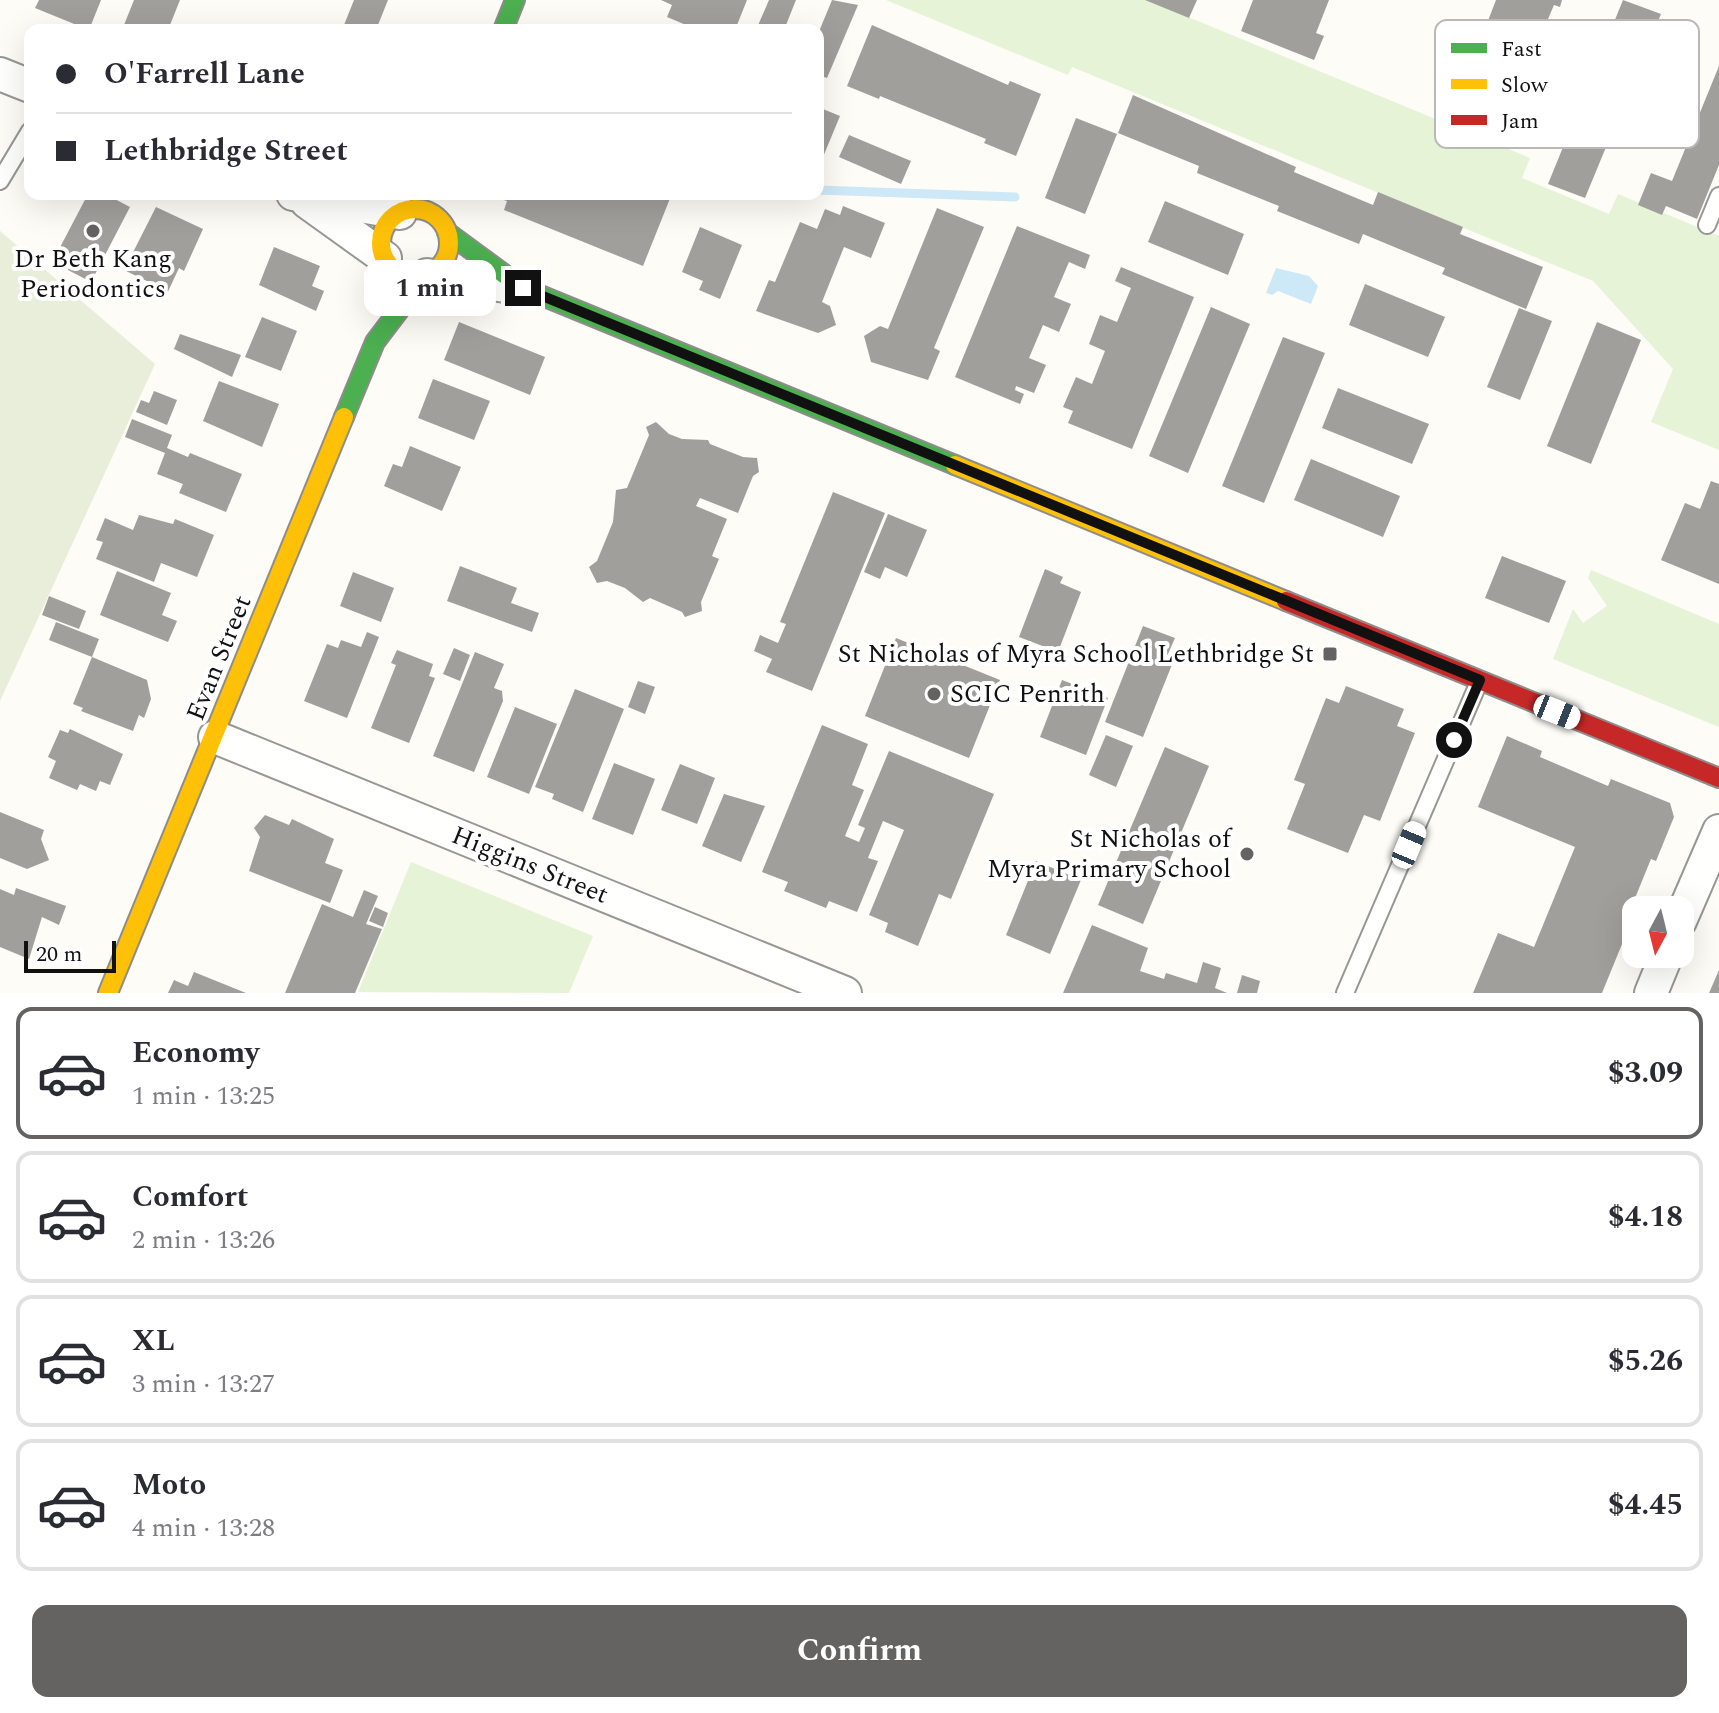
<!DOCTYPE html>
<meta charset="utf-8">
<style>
body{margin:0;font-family:Spectral,serif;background:#f2f2f3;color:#2b2b33;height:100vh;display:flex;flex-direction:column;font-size:30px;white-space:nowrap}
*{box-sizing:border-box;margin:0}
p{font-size:26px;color:#7c7c81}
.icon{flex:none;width:44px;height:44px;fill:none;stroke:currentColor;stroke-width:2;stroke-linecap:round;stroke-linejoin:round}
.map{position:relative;height:993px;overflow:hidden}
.side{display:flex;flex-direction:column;background:#fff;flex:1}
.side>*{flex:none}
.hud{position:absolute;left:24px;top:24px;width:800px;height:176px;border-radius:16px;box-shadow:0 8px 32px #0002;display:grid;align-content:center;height:176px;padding:0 32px;background:#fff}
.needle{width:52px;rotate:187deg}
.controls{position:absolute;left:1622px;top:896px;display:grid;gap:16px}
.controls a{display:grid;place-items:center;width:72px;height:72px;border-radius:16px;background:#fff;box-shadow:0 8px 32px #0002;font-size:40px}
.scale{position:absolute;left:24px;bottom:20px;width:92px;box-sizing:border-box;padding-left:8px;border:4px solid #111;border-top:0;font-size:22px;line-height:28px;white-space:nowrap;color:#111;-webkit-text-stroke:6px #fff;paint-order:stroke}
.end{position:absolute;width:36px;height:36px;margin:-18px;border:10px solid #111;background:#fff;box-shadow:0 0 0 4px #fff}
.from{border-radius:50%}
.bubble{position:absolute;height:56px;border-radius:16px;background:#fff;box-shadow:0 8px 32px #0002;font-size:26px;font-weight:700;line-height:56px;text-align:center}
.car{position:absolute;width:24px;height:48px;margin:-24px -12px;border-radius:10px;box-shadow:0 0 6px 2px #0007;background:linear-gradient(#fff 24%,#345 0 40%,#fff 0 76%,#345 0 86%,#fff 0)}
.hud b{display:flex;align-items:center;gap:28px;height:76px;font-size:30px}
.hud b+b{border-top:2px solid #e1e1e2}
.hud i{width:20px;height:20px;background:#2b2b33}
ul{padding:14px 0 0;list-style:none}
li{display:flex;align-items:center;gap:24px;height:132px;margin:0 16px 12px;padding:0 16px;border:4px solid #e1e1e2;border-radius:16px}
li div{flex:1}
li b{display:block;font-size:30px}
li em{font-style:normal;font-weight:700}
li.on{border-color:#646362}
li>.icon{width:72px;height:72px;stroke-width:1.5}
.primary-button{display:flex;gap:16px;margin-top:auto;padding:16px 32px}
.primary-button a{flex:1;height:92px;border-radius:16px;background:#646362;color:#fff;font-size:32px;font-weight:700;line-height:92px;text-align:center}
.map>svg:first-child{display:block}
.green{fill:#e7f3d7}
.cemetery{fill:#e9eedb}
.water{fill:#cde8f7}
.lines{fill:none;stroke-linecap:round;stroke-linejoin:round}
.stream{stroke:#cde8f7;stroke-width:9}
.building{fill:#a19f9c}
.lane-casing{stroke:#979795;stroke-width:20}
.street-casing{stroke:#979795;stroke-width:36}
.fast-casing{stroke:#8e8d8b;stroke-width:22}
.slow-casing{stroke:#8e8d8b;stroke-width:22}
.jam-casing{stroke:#8e8d8b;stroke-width:22}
.lane{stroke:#fffffe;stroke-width:16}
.street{stroke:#fffffe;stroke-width:32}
.fast{stroke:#4caf50;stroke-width:18}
.slow{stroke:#ffc107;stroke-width:18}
.jam{stroke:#c62828;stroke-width:18}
.route{stroke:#111;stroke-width:10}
.poi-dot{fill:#646362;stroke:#fff;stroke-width:3}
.labels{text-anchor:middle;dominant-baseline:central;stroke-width:8;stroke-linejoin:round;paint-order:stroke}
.poi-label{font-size:26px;fill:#111;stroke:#fff;text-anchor:end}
.street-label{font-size:26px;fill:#111;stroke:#fff}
.key{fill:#fff;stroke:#b8b8b8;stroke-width:2}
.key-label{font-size:22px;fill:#111}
</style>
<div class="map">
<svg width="1719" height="993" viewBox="0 0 1719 993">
<rect width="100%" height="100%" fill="#fdfcf7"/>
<!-- green -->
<g class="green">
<polygon points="886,0 1147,0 1530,158 1522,178 1609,214 1618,194 1719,236 1719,450 1651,422 1673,369 1593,281 1072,67 1068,75"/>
<polygon points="1591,570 1719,624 1719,727 1553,659 1573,609 1583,623 1607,606 1588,578"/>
<polygon points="411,862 593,936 569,993 358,992"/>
</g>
<!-- cemetery -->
<polygon class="cemetery" points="0,231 155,364 0,701"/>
<!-- water -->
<polygon class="water" points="1276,268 1309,276 1318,286 1311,304 1278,291 1272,295 1266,293"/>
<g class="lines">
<!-- stream -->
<polyline class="stream" points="818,190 1015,197"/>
</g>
<!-- building -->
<g class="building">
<polygon points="39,0 101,0 89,30 35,8"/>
<polygon points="134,0 180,0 168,30 122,30"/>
<polygon points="354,0 388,0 376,30 342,30"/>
<polygon points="661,0 747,0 735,30 698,30 667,17 672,5"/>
<polygon points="769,0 796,0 784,30 756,30"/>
<polygon points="832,0 858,5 827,78 818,75 818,34"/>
<polygon points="1145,0 1197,0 1189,18"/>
<polygon points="1253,0 1329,0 1316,33 1324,36 1314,60 1241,31"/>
<polygon points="1496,0 1562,0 1560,7 1554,5 1534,52 1541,55 1533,74 1529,72 1508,124 1456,104"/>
<polygon points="1623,0 1661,14 1585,198 1548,184"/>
<polygon points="872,25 1008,85 1010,81 1041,94 1016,156 984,143 986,139 880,96 879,99 847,86"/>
<polygon points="1719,66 1719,165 1697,219 1666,206 1662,215 1638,205 1651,173 1672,181"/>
<polygon points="1133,95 1296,167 1294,172 1373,205 1378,192 1463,227 1460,234 1543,267 1526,309 1442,274 1445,268 1363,234 1359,244 1277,211 1279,206 1197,173 1199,166 1118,133"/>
<polygon points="818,107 840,116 818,169"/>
<polygon points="1076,118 1117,134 1085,214 1045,198"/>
<polygon points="849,135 911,161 901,184 839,157"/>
<polygon points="88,194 104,200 107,195 130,207 91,282 68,270 71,263 56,255"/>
<polygon points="502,194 668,194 671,196 643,266 504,210 507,201 500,199"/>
<polygon points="1165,201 1244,234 1228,275 1148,242"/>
<polygon points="843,206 885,223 871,258 844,247 822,302 830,306 836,325 818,333 756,311 769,280 775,282 800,222 817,229 825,209 840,215"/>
<polygon points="156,207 203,229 184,271 179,268 165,298 149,291 153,284 124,270"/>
<polygon points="937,208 984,227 934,348 940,351 928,380 871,362 864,336 880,326 888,329"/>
<polygon points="1017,226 1090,255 1085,269 1069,262 1054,297 1071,304 1059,332 1043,325 1029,358 1046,365 1034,393 1016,386 1015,390 1024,394 1020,404 955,377"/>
<polygon points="700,227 742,245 720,299 699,290 703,281 682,272"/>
<polygon points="274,247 320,266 312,286 324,291 316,311 259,285"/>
<polygon points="1121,267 1194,297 1132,449 1068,423 1073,411 1063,407 1076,377 1092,384 1105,351 1089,344 1100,315 1117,322 1131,288 1115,281"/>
<polygon points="1365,284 1445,317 1428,357 1349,325"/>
<polygon points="1211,307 1250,324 1188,473 1149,456"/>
<polygon points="1519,308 1552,321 1520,400 1487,387"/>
<polygon points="262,317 297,331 281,371 245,357"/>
<polygon points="459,322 545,357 530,395 444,360"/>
<polygon points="1597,322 1641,340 1591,464 1547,446"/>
<polygon points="180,334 241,355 232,377 174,349"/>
<polygon points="1283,337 1325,353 1264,503 1222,486"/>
<polygon points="433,379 490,401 474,440 418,418"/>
<polygon points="219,381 279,404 262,447 203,421"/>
<polygon points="1338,388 1429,424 1412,464 1322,428"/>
<polygon points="154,391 177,400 167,425 136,412 141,400 149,403"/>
<polygon points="132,419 172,435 167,448 188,457 190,453 242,474 226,512 179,493 183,484 157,474 165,453 125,437"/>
<polygon points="656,422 669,434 682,439 708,440 710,444 743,457 757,458 759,472 753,476 738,513 700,498 696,506 727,519 712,556 719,559 701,602 702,611 685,617 682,612 650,598 643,602 625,588 607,581 597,583 589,567 597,561 613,522 616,490 627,488 649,435 646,427"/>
<polygon points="410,446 461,467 442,511 384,486 393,464 402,467"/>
<polygon points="1311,459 1400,496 1383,537 1294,500"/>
<polygon points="1711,481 1719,484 1719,584 1661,560 1685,503 1700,509"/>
<polygon points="833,492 885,513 812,691 766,672 772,659 754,651 760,635 778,643 786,624 780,622"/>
<polygon points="888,514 927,530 907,577 885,567 880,579 864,572"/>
<polygon points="139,515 173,524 175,519 214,535 197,577 161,563 154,582 96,559 103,542 96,540 105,518 133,530"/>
<polygon points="1502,556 1566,581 1549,623 1485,598"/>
<polygon points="460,566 517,588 511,603 539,613 532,632 447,601"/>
<polygon points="1045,569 1063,577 1060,583 1081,592 1058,652 1019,637"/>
<polygon points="117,571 171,593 162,615 177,621 168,642 100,615"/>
<polygon points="353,572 394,588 381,622 340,606"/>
<polygon points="49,596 86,611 79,629 42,615"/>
<polygon points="56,622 99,639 92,657 147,680 151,699 144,718 139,715 133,731 81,711 83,708 73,704 92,657 49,640"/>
<polygon points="1143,626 1175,638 1168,654 1175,657 1143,737 1105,722"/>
<polygon points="367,632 379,637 347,718 304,701 327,644 338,648 341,640 361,647"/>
<polygon points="896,638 1000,680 969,758 865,716"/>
<polygon points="454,648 470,655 460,681 443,674"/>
<polygon points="397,650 433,664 429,676 435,678 409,743 371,728 396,665 391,663"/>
<polygon points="475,652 504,664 494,688 502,691 503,701 474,772 433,756"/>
<polygon points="1062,680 1108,698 1086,755 1040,737"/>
<polygon points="638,681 655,687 645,714 628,707"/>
<polygon points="1346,686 1404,709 1397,726 1415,733 1380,821 1364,815 1348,853 1287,829 1305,784 1294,780 1326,698 1339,703"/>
<polygon points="575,689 624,709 583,812 552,799 554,794 535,787"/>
<polygon points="515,707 557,724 529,794 487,777"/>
<polygon points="822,725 868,744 852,785 864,790 845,836 859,842 865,828 858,825 889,751 994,794 951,899 939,894 918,946 885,932 888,923 869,915 904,830 883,821 868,858 878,861 857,912 829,901 826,908 784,891 788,882 762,872"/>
<polygon points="70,729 123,754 110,785 100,781 96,791 80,784 77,790 49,778 56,761 48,757 60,730 68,733"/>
<polygon points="1106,735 1133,746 1116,787 1089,775"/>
<polygon points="1507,736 1542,751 1540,757 1608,786 1611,779 1670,803 1674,817 1656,861 1651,859 1624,925 1629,927 1602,993 1473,993 1498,933 1534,947 1575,847 1478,807"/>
<polygon points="1165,747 1209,766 1143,924 1098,905"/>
<polygon points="614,763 655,779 633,835 592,819"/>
<polygon points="680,764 715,778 697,824 661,810"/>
<polygon points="724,794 765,806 741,862 702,846"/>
<polygon points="0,812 44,830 41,839 49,860 27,869 0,858"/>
<polygon points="265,815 289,825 292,819 334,839 325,863 343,870 330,903 249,871 260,837 254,828"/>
<polygon points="1036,861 1081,880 1050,954 1006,935"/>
<polygon points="16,888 66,906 59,925 42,917 29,959 0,947 0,889 14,895"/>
<polygon points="364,890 378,896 366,924 382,929 355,993 285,993 322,904 353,917"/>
<polygon points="375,907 388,913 383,927 369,921"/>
<polygon points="1092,925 1148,948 1140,971 1164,979 1166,973 1197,983 1203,962 1221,968 1215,988 1227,993 1063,993"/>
<polygon points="1719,970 1719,993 1709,993"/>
<polygon points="194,972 246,993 168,993 174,980 188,986"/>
<polygon points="1242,975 1260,981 1257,993 1237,993"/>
</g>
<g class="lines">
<!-- lane casing -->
<g class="lane-casing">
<g id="lane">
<polyline points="0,181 30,131"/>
<polyline points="1707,225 1719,196"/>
<polyline points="1345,993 1479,682"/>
</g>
</g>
<!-- street casing -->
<g class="street-casing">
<g id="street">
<polyline points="0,74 30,86"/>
<polyline points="293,194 400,213"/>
<polyline points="307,202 385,258"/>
<polyline points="427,275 520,288"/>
<polyline points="215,737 845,993"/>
<polyline points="1680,921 1719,831"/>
<polyline points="1651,993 1667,954"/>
</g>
</g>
<!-- fast casing -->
<g class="fast-casing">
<g id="fast">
<polyline points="503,30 515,0"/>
<polyline points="447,232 523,288 955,465"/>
<polyline points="344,417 375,342 425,276"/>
</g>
</g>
<!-- slow casing -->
<g class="slow-casing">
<g id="slow">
<circle cx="415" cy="243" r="34"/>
<polyline points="955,465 1286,601"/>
<polyline points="108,993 344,417"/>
</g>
</g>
<!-- jam casing -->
<g class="jam-casing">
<polyline id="jam" points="1286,601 1719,778"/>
</g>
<!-- lane -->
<use href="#lane" class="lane"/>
<!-- street -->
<use href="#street" class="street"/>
<!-- fast -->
<use href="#fast" class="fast"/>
<!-- slow -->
<use href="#slow" class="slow"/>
<!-- jam -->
<use href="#jam" class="jam"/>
</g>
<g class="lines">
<!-- route -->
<polyline class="route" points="523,288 1480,680 1454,740"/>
</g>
<!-- markers -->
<g class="poi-dot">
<circle cx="93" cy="231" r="8"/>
<rect x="1322" y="646" width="16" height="16" rx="4"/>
<circle cx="934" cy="694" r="8"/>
<circle cx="1247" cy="854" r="8"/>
</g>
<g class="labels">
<!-- poi labels -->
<g class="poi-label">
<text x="93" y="259" text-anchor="middle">Dr Beth Kang<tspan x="93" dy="30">Periodontics</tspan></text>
<text x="1314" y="654">St Nicholas of Myra School Lethbridge St</text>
<text x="950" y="694" text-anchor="start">SCIC Penrith</text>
<text x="1231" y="839">St Nicholas of<tspan x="1231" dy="30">Myra Primary School</tspan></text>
</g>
<!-- street labels -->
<g class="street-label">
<text transform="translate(219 658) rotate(-68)">Evan Street</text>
<text transform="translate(530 865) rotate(22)">Higgins Street</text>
</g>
</g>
<!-- legend -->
<rect x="1435" y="20" width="264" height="128" rx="12" class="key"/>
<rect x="1451" y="43" width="36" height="10" fill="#4caf50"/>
<rect x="1451" y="79" width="36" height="10" fill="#ffc107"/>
<rect x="1451" y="115" width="36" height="10" fill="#c62828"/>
<g class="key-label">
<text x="1501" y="56">Fast</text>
<text x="1501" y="92">Slow</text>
<text x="1501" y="128">Jam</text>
</g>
</svg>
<div class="controls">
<a><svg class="needle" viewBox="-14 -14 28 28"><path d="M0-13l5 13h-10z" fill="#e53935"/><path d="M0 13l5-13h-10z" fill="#7c7c81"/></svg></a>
</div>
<div class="scale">20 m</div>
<i class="end from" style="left:1454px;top:740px"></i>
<i class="end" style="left:523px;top:288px"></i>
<div class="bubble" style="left:364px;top:260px;width:132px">1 min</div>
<i class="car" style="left:1557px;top:712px;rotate:112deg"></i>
<i class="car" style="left:1409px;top:845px;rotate:23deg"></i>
<div class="hud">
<b><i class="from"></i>O'Farrell Lane</b>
<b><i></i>Lethbridge Street</b>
</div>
</div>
<section class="side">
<ul>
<li class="on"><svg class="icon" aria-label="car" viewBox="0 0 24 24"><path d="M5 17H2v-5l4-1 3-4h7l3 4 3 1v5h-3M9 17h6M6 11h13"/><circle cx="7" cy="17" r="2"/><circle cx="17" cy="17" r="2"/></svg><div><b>Economy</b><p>1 min · 13:25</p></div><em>$3.09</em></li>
<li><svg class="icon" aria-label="car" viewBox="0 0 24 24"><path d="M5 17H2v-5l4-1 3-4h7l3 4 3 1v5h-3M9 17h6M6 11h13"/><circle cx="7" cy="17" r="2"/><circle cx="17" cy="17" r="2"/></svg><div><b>Comfort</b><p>2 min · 13:26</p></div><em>$4.18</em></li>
<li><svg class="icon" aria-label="car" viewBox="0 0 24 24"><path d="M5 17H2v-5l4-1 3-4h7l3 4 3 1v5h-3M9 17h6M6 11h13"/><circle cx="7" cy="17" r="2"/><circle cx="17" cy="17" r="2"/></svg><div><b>XL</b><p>3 min · 13:27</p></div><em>$5.26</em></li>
<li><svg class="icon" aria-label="car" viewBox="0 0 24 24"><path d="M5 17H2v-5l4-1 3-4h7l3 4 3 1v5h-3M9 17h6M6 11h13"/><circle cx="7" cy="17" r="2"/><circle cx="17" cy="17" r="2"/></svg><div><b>Moto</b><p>4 min · 13:28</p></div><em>$4.45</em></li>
</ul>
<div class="primary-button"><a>Confirm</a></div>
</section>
